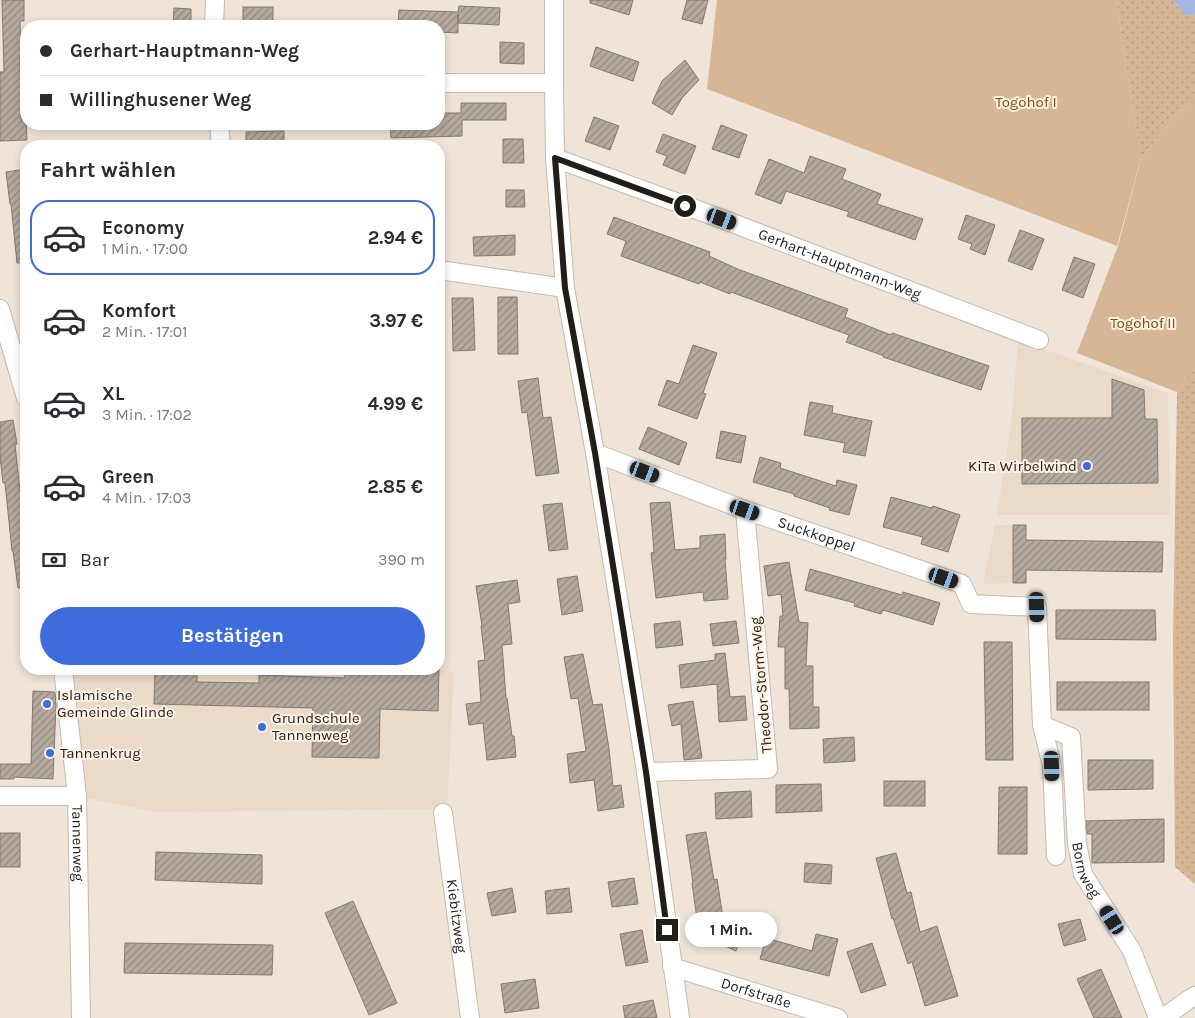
<!DOCTYPE html>
<html lang="de">
<meta charset="utf-8">
<style>
body{margin:0;font-family:Karla,sans-serif;background:#f7f7f7;color:#2b2b33;height:100vh;display:flex;flex-direction:column;font-size:19px;white-space:nowrap}
*{box-sizing:border-box;margin:0}
p{font-size:16px;color:#7c7c81}
.icon{flex:none;width:28px;height:28px;fill:none;stroke:currentColor;stroke-width:2;stroke-linecap:round;stroke-linejoin:round}
.map{position:relative;flex:1;overflow:hidden}
.details{position:absolute;left:20px;top:140px;width:425px;height:535px;display:flex;flex-direction:column;background:#fff;border-radius:20px;box-shadow:0 2px 8px #0003}
.details>*{flex:none}
.banner{position:absolute;left:20px;top:20px;width:425px;height:110px;border-radius:20px;box-shadow:0 2px 8px #0003;display:grid;align-content:center;height:110px;padding:0 20px;background:#fff}
.end{position:absolute;width:22px;height:22px;margin:-11px;border:6px solid #211d19;background:#fff;box-shadow:0 0 0 2px #fff}
.from{border-radius:50%}
.bubble{position:absolute;height:35px;border-radius:18px;background:#fff;box-shadow:0 2px 8px #0003;font-size:16px;font-weight:700;line-height:35px;text-align:center}
.car{position:absolute;width:15px;height:30px;margin:-15px -8px;border-radius:6px;box-shadow:0 0 4px 1px #0007;background:linear-gradient(#222 24%,#8ab4d8 0 40%,#222 0 76%,#8ab4d8 0 86%,#222 0)}
.banner b{display:flex;align-items:center;gap:18px;height:48px;font-size:19px}
.banner b+b{border-top:1px solid #e1e1e2}
.banner i{width:12px;height:12px;background:#2b2b33}
ul{padding:0;list-style:none}
li{display:flex;align-items:center;gap:15px;height:75px;margin:0 10px 8px;padding:0 10px;border:2px solid transparent;border-radius:20px}
li div{flex:1}
li b{display:block;font-size:19px}
li em{font-style:normal;font-weight:700}
li.selected{border-color:#3f6cdd}
li>.icon{width:45px;height:45px;stroke-width:1.5}
h2{padding:0 20px;font-size:22px;line-height:60px}
.pay{display:flex;align-items:center;gap:12px;height:55px;padding:0 20px;font-size:19px}
.pay p{margin-inline-start:auto}
.cta{display:flex;gap:10px;margin-top:auto;padding:10px 20px}
.cta a{flex:1;height:58px;border-radius:30px;background:#3f6cdd;color:#fff;font-size:20px;font-weight:700;line-height:58px;text-align:center}
.map>svg:first-child{display:block}
.built{fill:#ecdac9}
.green{fill:#d6b694}
.park{fill:url(#park-dots)}
.water{fill:#a3b8e4}
.building{fill:url(#building-hatch);stroke:#84796f}
.lines{fill:none;stroke-linecap:round;stroke-linejoin:round}
.minor-casing{stroke:#c5baae;stroke-width:20}
.minor{stroke:#fff;stroke-width:18}
.route{stroke:#211d19;stroke-width:6}
.poi-dot{fill:#3f6cdd;stroke:#fef2e6;stroke-width:2}
.labels{text-anchor:middle;dominant-baseline:central;stroke-width:4;stroke-linejoin:round;paint-order:stroke}
.park-label{font-size:15px;fill:#7a4b06;stroke:#fef2e6}
.street-label{font-size:15px;fill:#211d19;stroke:#fef2e6}
.poi-label{font-size:15px;fill:#211d19;stroke:#fef2e6;text-anchor:start}
</style>
<div class="map">
<svg width="1195" height="1018" viewBox="0 0 1195 1018">
<defs>
<pattern id="park-dots" width="8" height="8" patternUnits="userSpaceOnUse" patternTransform="scale(1.25)"><rect width="8" height="8" fill="#d6b694"/><path d="M2 2h.1M6 6h.1" fill="none" stroke="#b79c7f" stroke-width="1.8" stroke-linecap="round"/></pattern>
<pattern id="building-hatch" width="6" height="6" patternUnits="userSpaceOnUse" patternTransform="scale(1.25)"><rect width="6" height="6" fill="#b5aa9f"/><path d="M-1 1l2-2M0 6l6-6M5 7l2-2" fill="none" stroke="#938a81"/></pattern>
</defs>
<rect width="100%" height="100%" fill="#f0e4d9"/>
<!-- built -->
<g class="built">
<polygon points="1018,340 1168,393 1170,515 997,515 1012,416"/>
<polygon points="995,525 1013,525 1013,583 983,584"/>
<polygon points="68,669 437,669 454,672 447,809 155,812 77,796"/>
</g>
<!-- green -->
<g class="green">
<polygon points="717,0 1116,0 1141,158 1117,246 707,89"/>
<polygon points="1195,101 1195,367 1177,392 1077,353 1118,246 1141,159 1175,116"/>
</g>
<!-- park -->
<g class="park">
<polygon points="1116,0 1174,0 1175,3 1187,16 1195,14 1195,101 1175,116 1141,159"/>
<polygon points="1195,367 1195,884 1175,867 1173,639 1177,392"/>
</g>
<!-- water -->
<polygon class="water" points="1174,0 1195,0 1195,14 1187,16 1175,3"/>
<!-- building -->
<g class="building">
<polygon points="2,0 24,0 24,21 20,21 21,58 20,58 21,119 26,119 27,140 0,141 0,72 4,72"/>
<polygon points="590,0 633,0 629,15 590,3"/>
<polygon points="687,0 708,0 702,24 682,19"/>
<polygon points="459,6 500,8 499,25 458,23 458,14 458,33 439,32 439,26 398,26 399,10 458,12"/>
<rect x="243" y="7" width="30" height="19"/>
<polygon points="174,8 191,9 191,26 173,26"/>
<polygon points="500,42 524,43 524,64 500,63"/>
<polygon points="596,47 639,62 633,81 590,66"/>
<polygon points="685,60 699,80 682,98 672,115 652,103 662,81"/>
<polygon points="461,103 506,103 506,120 462,120 462,136 391,138 390,124 440,124 440,113 461,113"/>
<polygon points="594,117 619,126 610,150 585,141"/>
<polygon points="721,125 747,135 739,158 712,149"/>
<polygon points="284,131 284,146 246,146 246,132"/>
<polygon points="663,134 696,146 685,174 663,165 667,156 656,152"/>
<polygon points="503,139 523,139 524,163 503,163"/>
<polygon points="810,156 846,169 842,179 881,194 877,204 923,219 915,240 847,216 849,212 786,191 781,204 755,194 769,159 804,173"/>
<polygon points="26,169 26,263 17,263 11,204 10,204 6,172"/>
<polygon points="506,190 524,190 525,207 506,207"/>
<polygon points="966,215 995,225 985,255 970,249 972,244 958,239"/>
<polygon points="614,217 710,252 709,256 740,270 848,309 845,317 891,335 892,333 989,366 981,390 883,357 884,356 846,342 849,335 731,292 730,294 700,282 699,284 621,256 626,241 607,234"/>
<polygon points="1020,230 1044,239 1032,270 1008,261"/>
<polygon points="515,235 515,255 474,256 473,237"/>
<polygon points="1074,257 1095,264 1083,298 1062,290"/>
<polygon points="498,297 517,297 518,354 498,354"/>
<polygon points="452,298 473,298 475,350 453,351"/>
<polygon points="693,345 717,353 703,393 706,394 697,419 658,405 667,380 679,384"/>
<polygon points="538,378 543,418 551,417 559,473 536,476 527,412 522,413 518,381"/>
<polygon points="1112,379 1144,390 1145,419 1157,419 1158,483 1022,484 1022,418 1112,418"/>
<polygon points="810,402 833,406 832,413 872,421 865,456 843,452 845,443 804,435"/>
<polygon points="13,420 17,444 15,445 20,491 22,490 26,525 26,588 18,588 13,551 12,551 5,483 3,483 0,457 0,422"/>
<polygon points="648,427 687,443 679,465 639,449"/>
<polygon points="721,431 746,436 741,463 716,458"/>
<polygon points="760,457 781,463 780,468 836,486 837,480 857,485 849,515 829,510 830,508 794,496 794,494 753,482"/>
<polygon points="891,497 932,508 933,506 960,515 948,552 921,544 923,537 883,527"/>
<polygon points="670,502 675,550 700,548 700,536 725,534 726,559 725,559 728,599 704,601 703,592 656,598 651,553 654,552 650,503"/>
<polygon points="562,503 568,549 549,551 543,505"/>
<polygon points="1013,525 1026,525 1026,540 1163,542 1162,572 1026,570 1026,583 1013,583"/>
<polygon points="789,562 799,622 808,623 806,666 813,666 813,707 819,707 819,728 790,729 789,689 785,689 785,647 778,647 780,616 783,616 781,594 768,596 764,566"/>
<polygon points="810,569 902,595 903,592 940,603 933,625 883,610 881,614 854,606 855,603 805,590"/>
<polygon points="577,576 583,611 562,615 557,579"/>
<polygon points="517,580 520,602 508,604 512,644 502,645 506,698 507,698 512,736 514,736 516,757 487,760 483,723 469,725 466,704 481,702 478,661 485,660 481,626 482,626 476,586"/>
<polygon points="1056,610 1155,610 1156,640 1056,639"/>
<polygon points="680,621 683,645 656,648 654,624"/>
<polygon points="736,621 739,643 713,646 710,624"/>
<polygon points="984,642 1012,642 1013,760 986,760"/>
<polygon points="725,653 730,697 745,696 747,720 719,722 717,684 681,688 679,665 715,660 715,654"/>
<polygon points="583,654 593,705 602,704 609,749 613,786 621,785 624,807 598,811 594,780 570,783 567,754 586,751 578,698 571,699 564,657"/>
<polygon points="155,669 197,669 197,682 259,683 259,675 345,678 345,669 439,669 438,711 380,709 379,758 312,757 313,708 154,704"/>
<rect x="1057" y="682" width="92" height="28"/>
<polygon points="33,691 55,692 56,705 53,779 14,777 14,779 0,779 0,764 31,764"/>
<polygon points="693,701 702,758 684,760 681,724 672,726 668,705"/>
<polygon points="854,737 855,761 824,763 823,739"/>
<polygon points="1088,760 1153,760 1153,789 1088,790"/>
<rect x="884" y="781" width="41" height="25"/>
<polygon points="821,784 822,811 776,813 776,785"/>
<polygon points="999,787 1027,787 1027,854 998,854"/>
<polygon points="751,791 752,817 716,819 715,793"/>
<polygon points="1164,819 1164,862 1092,863 1092,834 1087,834 1086,821"/>
<polygon points="706,832 714,880 717,879 723,918 746,929 736,951 699,934 692,883 693,883 686,835"/>
<rect x="0" y="833" width="20" height="34"/>
<polygon points="156,852 262,855 262,884 155,880"/>
<polygon points="896,853 907,893 911,892 920,932 937,926 958,996 925,1006 912,962 908,964 893,918 892,919 876,858"/>
<polygon points="805,863 832,865 831,884 804,882"/>
<polygon points="634,878 638,904 612,907 608,882"/>
<polygon points="512,888 516,912 492,916 487,893"/>
<polygon points="569,888 572,912 547,914 545,891"/>
<polygon points="353,901 397,1003 369,1015 325,913"/>
<polygon points="1080,919 1086,940 1064,946 1058,924"/>
<polygon points="642,930 648,962 626,966 620,934"/>
<polygon points="816,934 838,939 829,976 760,959 766,938 812,951"/>
<polygon points="125,943 273,945 272,975 124,973"/>
<polygon points="872,943 886,985 861,993 847,952"/>
<polygon points="1101,969 1122,1018 1094,1018 1077,979"/>
<polygon points="535,979 539,1008 505,1013 501,984"/>
<polygon points="653,1000 657,1018 625,1018 623,1006"/>
</g>
<g class="lines">
<!-- minor casing -->
<g class="minor-casing">
<g id="minor">
<polyline points="554,0 554,83 555,158 565,288 595,453 646,772 680,1018"/>
<polyline points="214,26 215,0"/>
<polyline points="440,83 554,83"/>
<polyline points="219,124 221,146"/>
<path id="s1" d="M555,158L722,219L1039,340"/>
<polyline points="439,270 565,288"/>
<polyline points="0,309 26,398"/>
<path id="s2" d="M595,453L745,510L962,584L971,604L1037,607L1042,725L1071,737L1077,843L1083,874L1132,951L1158,1018"/>
<path id="s3" d="M63,669L77,796L81,1018"/>
<polyline points="1042,725 1052,766 1056,856"/>
<polyline points="646,772 768,769 745,510"/>
<polyline points="0,796 77,796"/>
<path id="s4" d="M443,813L470,1018"/>
<path id="s5" d="M672,967L838,1018"/>
<polyline points="1163,1018 1188,1000 1195,996"/>
</g>
</g>
<!-- minor -->
<use href="#minor" class="minor"/>
</g>
<g class="lines">
<!-- route -->
<polyline class="route" points="667,930 646,772 595,453 565,288 555,158 685,206"/>
</g>
<!-- markers -->
<g class="poi-dot">
<circle cx="1087" cy="466" r="5"/>
<circle cx="47" cy="704" r="5"/>
<circle cx="262" cy="727" r="5"/>
<circle cx="50" cy="753" r="5"/>
</g>
<g class="labels">
<!-- park labels -->
<g class="park-label">
<text x="1026" y="102">Togohof I</text>
<text x="1143" y="323">Togohof II</text>
</g>
<!-- street labels -->
<g class="street-label">
<text stroke="none"><textPath href="#s1" startOffset="304">Gerhart-Hauptmann-Weg</textPath></text>
<text stroke="none"><textPath href="#s2" startOffset="236">Suckkoppel</textPath></text>
<text transform="translate(761 685) rotate(-95)">Theodor-Storm-Weg</text>
<text stroke="none"><textPath href="#s3" startOffset="175">Tannenweg</textPath></text>
<text stroke="none"><textPath href="#s2" startOffset="762">Bornweg</textPath></text>
<text stroke="none"><textPath href="#s4" startOffset="104">Kiebitzweg</textPath></text>
<text stroke="none"><textPath href="#s5" startOffset="88">Dorfstraße</textPath></text>
</g>
<!-- poi labels -->
<g class="poi-label">
<text x="1077" y="466" text-anchor="end">KiTa Wirbelwind</text>
<text x="57" y="695">Islamische<tspan x="57" dy="17">Gemeinde Glinde</tspan></text>
<text x="272" y="718">Grundschule<tspan x="272" dy="17">Tannenweg</tspan></text>
<text x="60" y="753">Tannenkrug</text>
</g>
</g>
</svg>
<i class="end from" style="left:685px;top:206px"></i>
<i class="end" style="left:667px;top:930px"></i>
<div class="bubble" style="left:685px;top:912px;width:92px">1 Min.</div>
<i class="car" style="left:722px;top:219px;rotate:111deg"></i>
<i class="car" style="left:645px;top:472px;rotate:111deg"></i>
<i class="car" style="left:745px;top:510px;rotate:109deg"></i>
<i class="car" style="left:944px;top:578px;rotate:109deg"></i>
<i class="car" style="left:1037px;top:607px;rotate:178deg"></i>
<i class="car" style="left:1052px;top:766px;rotate:178deg"></i>
<i class="car" style="left:1112px;top:920px;rotate:328deg"></i>
<div class="banner">
<b><i class="from"></i>Gerhart-Hauptmann-Weg</b>
<b><i></i>Willinghusener Weg</b>
</div>
<section class="details">
<h2>Fahrt wählen</h2>
<ul>
<li class="selected"><svg class="icon" aria-label="car" viewBox="0 0 24 24"><path d="M5 17H2v-5l4-1 3-4h7l3 4 3 1v5h-3M9 17h6M6 11h13"/><circle cx="7" cy="17" r="2"/><circle cx="17" cy="17" r="2"/></svg><div><b>Economy</b><p>1 Min. · 17:00</p></div><em>2.94 €</em></li>
<li><svg class="icon" aria-label="car" viewBox="0 0 24 24"><path d="M5 17H2v-5l4-1 3-4h7l3 4 3 1v5h-3M9 17h6M6 11h13"/><circle cx="7" cy="17" r="2"/><circle cx="17" cy="17" r="2"/></svg><div><b>Komfort</b><p>2 Min. · 17:01</p></div><em>3.97 €</em></li>
<li><svg class="icon" aria-label="car" viewBox="0 0 24 24"><path d="M5 17H2v-5l4-1 3-4h7l3 4 3 1v5h-3M9 17h6M6 11h13"/><circle cx="7" cy="17" r="2"/><circle cx="17" cy="17" r="2"/></svg><div><b>XL</b><p>3 Min. · 17:02</p></div><em>4.99 €</em></li>
<li><svg class="icon" aria-label="car" viewBox="0 0 24 24"><path d="M5 17H2v-5l4-1 3-4h7l3 4 3 1v5h-3M9 17h6M6 11h13"/><circle cx="7" cy="17" r="2"/><circle cx="17" cy="17" r="2"/></svg><div><b>Green</b><p>4 Min. · 17:03</p></div><em>2.85 €</em></li>
</ul>
<div class="pay"><svg class="icon" aria-label="cash" viewBox="0 0 24 24"><path d="M3 7h18v10H3z"/><circle cx="12" cy="12" r="2"/></svg>Bar<p>390 m</p></div>
<div class="cta"><a>Bestätigen</a></div>
</section>
</div>
